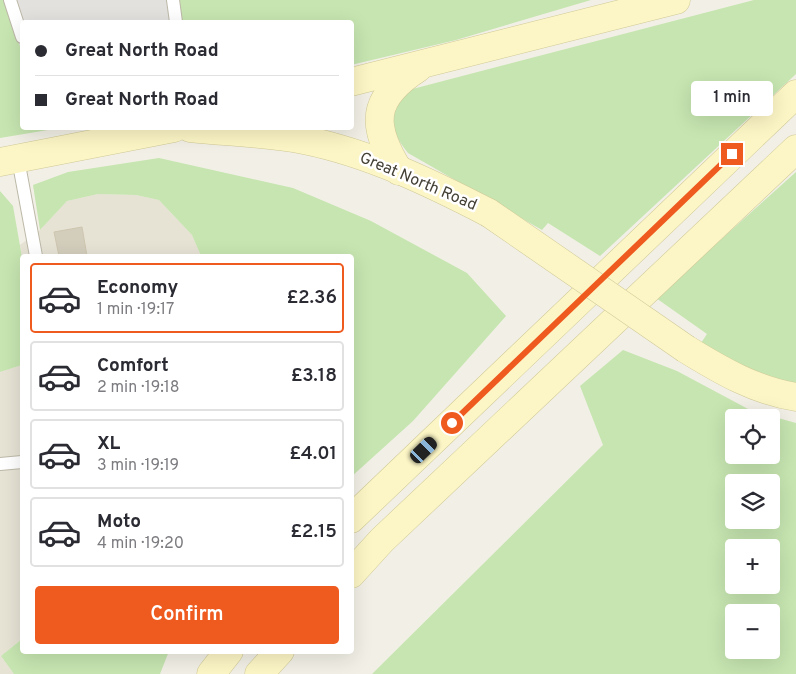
<!DOCTYPE html>
<meta charset="utf-8">
<style>
body{margin:0;font-family:Overpass,sans-serif;background:#f7f7f7;color:#2b2b33;height:100vh;display:flex;flex-direction:column;font-size:19px;white-space:nowrap}
*{box-sizing:border-box;margin:0}
p{font-size:16px;color:#7c7c81}
.icon{flex:none;width:28px;height:28px;fill:none;stroke:currentColor;stroke-width:2;stroke-linecap:round;stroke-linejoin:round}
.map{position:relative;flex:1;overflow:hidden}
.side{position:absolute;left:20px;top:254px;width:334px;height:400px;display:flex;flex-direction:column;background:#fff;border-radius:5px;box-shadow:0 5px 20px #0002}
.side>*{flex:none}
.hud{position:absolute;left:20px;top:20px;width:334px;height:110px;border-radius:5px;box-shadow:0 5px 20px #0002;display:grid;align-content:center;height:110px;padding:0 15px;background:#fff}
.controls{position:absolute;left:725px;top:409px;display:grid;gap:10px}
.controls a{display:grid;place-items:center;width:55px;height:55px;border-radius:5px;background:#fff;box-shadow:0 5px 20px #0002;font-size:25px}
.end{position:absolute;width:22px;height:22px;margin:-11px;border:6px solid #ef5a1f;background:#fff;box-shadow:0 0 0 2px #fff}
.from{border-radius:50%}
.bubble{position:absolute;height:35px;border-radius:5px;background:#fff;box-shadow:0 5px 20px #0002;font-size:16px;font-weight:600;line-height:35px;text-align:center}
.car{position:absolute;width:15px;height:30px;margin:-15px -8px;border-radius:6px;box-shadow:0 0 4px 1px #0007;background:linear-gradient(#222 24%,#8ab4d8 0 40%,#222 0 76%,#8ab4d8 0 86%,#222 0)}
.hud b{display:flex;align-items:center;gap:18px;height:48px;font-size:19px}
.hud b+b{border-top:1px solid #e1e1e2}
.hud i{width:12px;height:12px;background:#2b2b33}
ul{padding:9px 0 0;list-style:none}
li{display:flex;align-items:center;gap:15px;height:70px;margin:0 10px 8px;padding:0 5px;border:2px solid #e1e1e2;border-radius:5px}
li div{flex:1}
li b{display:block;font-size:19px}
li em{font-style:normal;font-weight:600}
li.active{border-color:#ef5a1f}
li>.icon{width:45px;height:45px;stroke-width:1.5}
.primary-button{display:flex;gap:10px;margin-top:auto;padding:10px 15px}
.primary-button a{flex:1;height:58px;border-radius:5px;background:#ef5a1f;color:#fff;font-size:20px;font-weight:600;line-height:58px;text-align:center}
.map>svg:first-child{display:block}
.residential{fill:#e6e2d4}
.green{fill:#c6e5b0;fill-rule:evenodd}
.parking{fill:#e3e1de}
.building{fill:#d3cdbc;stroke:#cdc6af}
.lines{fill:none;stroke-linecap:round;stroke-linejoin:round}
.service-casing{stroke:#bdb9a9;stroke-width:14}
.secondary-casing{stroke:#d0c897;stroke-width:29}
.service{stroke:#fff;stroke-width:12}
.secondary{stroke:#fcf6c6;stroke-width:28}
.secondary-bridge-casing{stroke:#d0c897;stroke-width:29;stroke-linecap:butt}
.secondary-bridge{stroke:#fcf6c6;stroke-width:28}
.route{stroke:#ef5a1f;stroke-width:6}
.labels{text-anchor:middle;dominant-baseline:central;stroke-width:5;stroke-linejoin:round;paint-order:stroke}
.street-label{font-size:16px;fill:#444035;stroke:#fff}
</style>
<div class="map">
<svg width="796" height="674" viewBox="0 0 796 674">
<rect width="100%" height="100%" fill="#f2f0e6"/>
<!-- residential -->
<g class="residential">
<polygon points="98,194 136,195 159,200 192,235 201,256 22,257 20,245 40,230 67,201"/>
<polygon points="22,365 22,639 1,656 14,674 0,674 0,372"/>
</g>
<!-- green -->
<g class="green">
<polygon points="0,0 591,0 456,40 351,65 351,22 22,22 22,128 60,128 0,138"/>
<path d="M754,0H796V74L600,256L548,223L542,230L408,153C389,129 391,120 401,92Z"/>
<polygon points="159,158 293,188 371,221 467,273 506,316 413,421 351,477 351,256 201,256 192,235 159,200 136,195 98,194 67,201 40,230 33,185 68,172"/>
<path d="M796,172V385C761,377 731,364 701,343L707,334L656,298Z"/>
<polygon points="0,191 13,206 22,257 22,365 0,372"/>
<path d="M623,350L677,371L750,410L796,423V674H372L603,445L580,386ZM734,418H771V455H734ZM734,482H771V520H734ZM734,548H771V585H734ZM734,612H771V650H734Z"/>
<polygon points="22,639 22,651 169,651 160,674 14,674 1,656"/>
</g>
<!-- parking -->
<polygon class="parking" points="5,0 179,0 182,22 22,22 22,53"/>
<!-- building -->
<polygon class="building" points="82,227 87,256 59,256 54,232"/>
<g class="lines">
<!-- service casing -->
<g class="service-casing">
<g id="service">
<polyline points="10,0 22,37"/>
<polyline points="173,0 176,22"/>
<polyline points="18,159 36,256"/>
<polyline points="0,464 22,462"/>
</g>
</g>
<!-- secondary casing -->
<g class="secondary-casing">
<g id="secondary">
<polyline points="351,82 676,0"/>
<path d="M190,128C227,132 268,133 304,140C369,153 431,183 489,213"/>
<polyline points="0,162 174,128"/>
<path d="M399,171C371,126 370,99 418,68"/>
<path d="M686,349C720,370 756,391 796,397"/>
<polyline points="351,519 796,94"/>
<polyline points="351,574 382,540 796,149"/>
<polyline points="211,674 229,651"/>
<polyline points="259,674 280,651"/>
</g>
</g>
<!-- service -->
<use href="#service" class="service"/>
<!-- secondary -->
<use href="#secondary" class="secondary"/>
<!-- secondary-bridge casing -->
<g class="secondary-bridge-casing">
<polyline id="secondary-bridge" points="489,213 686,349"/>
</g>
<!-- secondary-bridge -->
<use href="#secondary-bridge" class="secondary-bridge"/>
</g>
<g class="lines">
<!-- route -->
<polyline class="route" points="452,423 732,154"/>
</g>
<g class="labels">
<!-- street labels -->
<g class="street-label">
<text transform="translate(418 182) rotate(23)">Great North Road</text>
</g>
</g>
</svg>
<div class="controls">
<a><svg class="icon" aria-label="locate" viewBox="0 0 24 24"><circle cx="12" cy="12" r="6"/><path d="M12 2v4M12 18v4M2 12h4M18 12h4"/></svg></a>
<a><svg class="icon" aria-label="layers" viewBox="0 0 24 24"><path d="M12 4l9 5-9 5-9-5zM3 14l9 5 9-5"/></svg></a>
<a>+</a>
<a>−</a>
</div>
<i class="end from" style="left:452px;top:423px"></i>
<i class="end" style="left:732px;top:154px"></i>
<div class="bubble" style="left:691px;top:81px;width:82px">1 min</div>
<i class="car" style="left:424px;top:450px;rotate:46deg"></i>
<div class="hud">
<b><i class="from"></i>Great North Road</b>
<b><i></i>Great North Road</b>
</div>
<section class="side">
<ul>
<li class="active"><svg class="icon" aria-label="car" viewBox="0 0 24 24"><path d="M5 17H2v-5l4-1 3-4h7l3 4 3 1v5h-3M9 17h6M6 11h13"/><circle cx="7" cy="17" r="2"/><circle cx="17" cy="17" r="2"/></svg><div><b>Economy</b><p>1 min · 19:17</p></div><em>£2.36</em></li>
<li><svg class="icon" aria-label="car" viewBox="0 0 24 24"><path d="M5 17H2v-5l4-1 3-4h7l3 4 3 1v5h-3M9 17h6M6 11h13"/><circle cx="7" cy="17" r="2"/><circle cx="17" cy="17" r="2"/></svg><div><b>Comfort</b><p>2 min · 19:18</p></div><em>£3.18</em></li>
<li><svg class="icon" aria-label="car" viewBox="0 0 24 24"><path d="M5 17H2v-5l4-1 3-4h7l3 4 3 1v5h-3M9 17h6M6 11h13"/><circle cx="7" cy="17" r="2"/><circle cx="17" cy="17" r="2"/></svg><div><b>XL</b><p>3 min · 19:19</p></div><em>£4.01</em></li>
<li><svg class="icon" aria-label="car" viewBox="0 0 24 24"><path d="M5 17H2v-5l4-1 3-4h7l3 4 3 1v5h-3M9 17h6M6 11h13"/><circle cx="7" cy="17" r="2"/><circle cx="17" cy="17" r="2"/></svg><div><b>Moto</b><p>4 min · 19:20</p></div><em>£2.15</em></li>
</ul>
<div class="primary-button"><a>Confirm</a></div>
</section>
</div>
